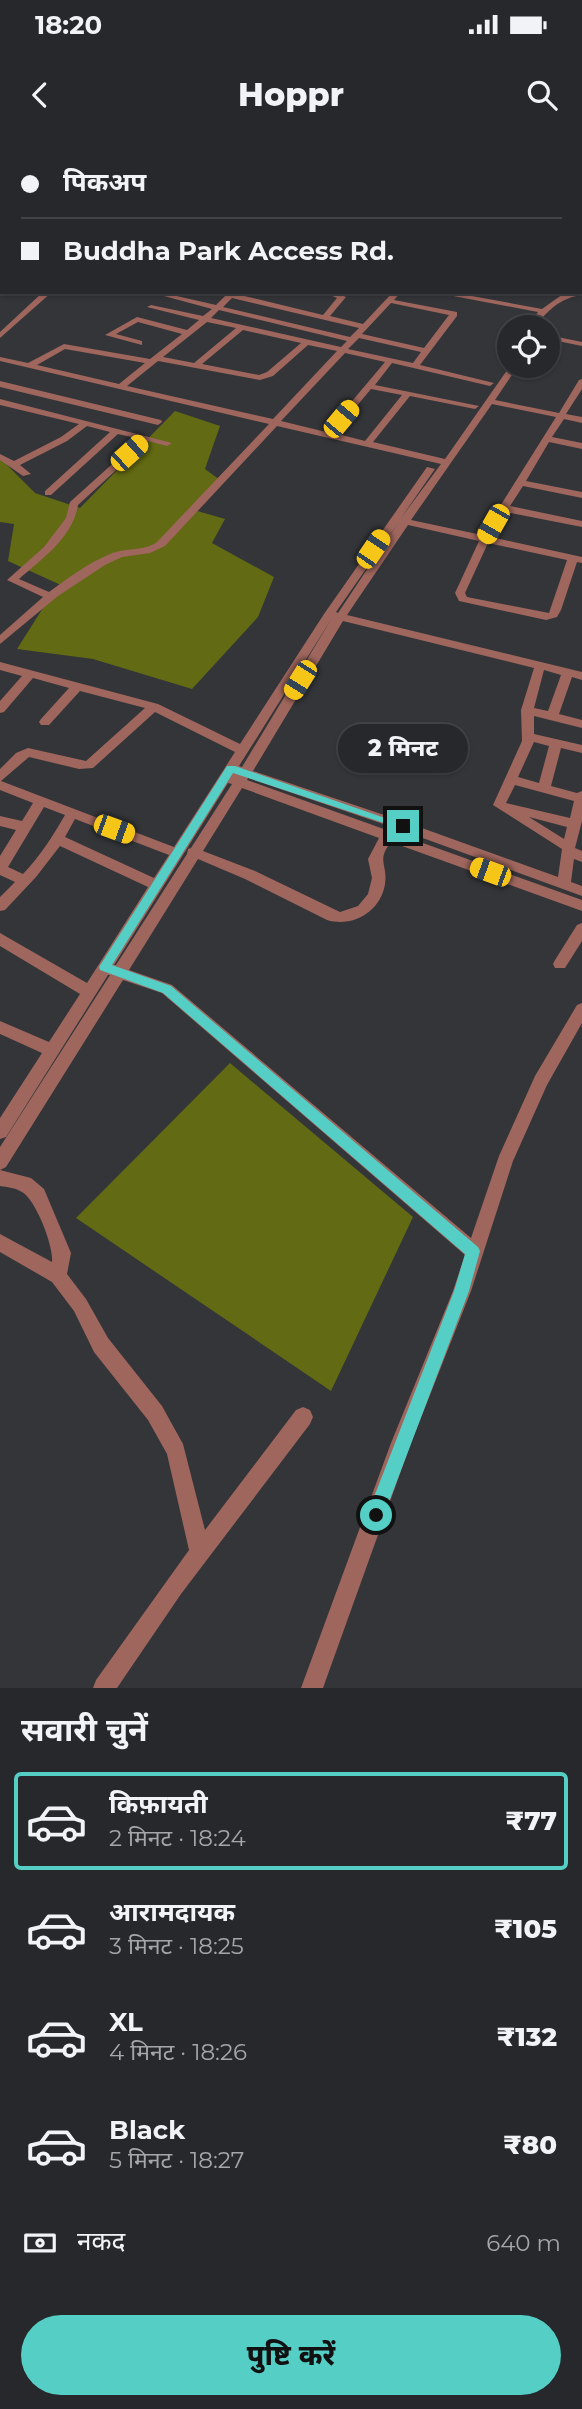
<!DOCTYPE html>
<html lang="hi">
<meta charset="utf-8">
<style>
body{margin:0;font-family:Montserrat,"Noto Sans Devanagari",sans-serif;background:#2e3033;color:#f1f3f6;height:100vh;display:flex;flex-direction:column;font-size:26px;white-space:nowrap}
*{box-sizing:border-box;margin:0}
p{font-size:23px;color:#a4a6a9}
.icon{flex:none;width:38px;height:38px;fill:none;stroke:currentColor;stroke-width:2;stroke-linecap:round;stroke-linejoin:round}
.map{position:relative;height:1548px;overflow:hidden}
.drawer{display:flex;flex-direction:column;background:#26282b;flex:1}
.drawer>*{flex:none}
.top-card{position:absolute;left:0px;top:0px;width:583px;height:154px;box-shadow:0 2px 5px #0004,0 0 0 2px #424447;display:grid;align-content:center;height:154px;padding:0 21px;background:#26282b}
.buttons{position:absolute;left:497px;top:175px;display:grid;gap:14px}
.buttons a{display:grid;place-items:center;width:63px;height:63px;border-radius:50%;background:#26282b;box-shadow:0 2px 5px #0004,0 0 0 2px #424447;font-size:35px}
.end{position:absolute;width:32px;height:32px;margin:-16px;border:9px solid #55cec6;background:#111;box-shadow:0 0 0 4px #111}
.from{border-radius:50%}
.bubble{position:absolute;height:49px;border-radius:24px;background:#26282b;box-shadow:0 2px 5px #0004,0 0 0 2px #424447;font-size:23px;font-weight:800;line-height:49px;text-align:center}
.car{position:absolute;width:21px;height:42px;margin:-21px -10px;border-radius:9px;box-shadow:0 0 5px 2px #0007;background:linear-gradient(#f5c518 24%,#345 0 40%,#f5c518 0 76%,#345 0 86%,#f5c518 0)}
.top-card b{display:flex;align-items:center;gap:24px;height:66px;font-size:26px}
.top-card b+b{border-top:2px solid #424447}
.top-card i{width:18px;height:18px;background:#f1f3f6}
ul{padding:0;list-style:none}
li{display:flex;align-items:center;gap:21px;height:98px;margin:0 14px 10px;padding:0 7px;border:4px solid transparent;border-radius:7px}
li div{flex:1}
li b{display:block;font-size:26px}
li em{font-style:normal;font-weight:800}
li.active{border-color:#55cec6}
li>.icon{width:63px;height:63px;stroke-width:1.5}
h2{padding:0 21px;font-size:32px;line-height:84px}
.pay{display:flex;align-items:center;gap:18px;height:77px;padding:0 21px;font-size:26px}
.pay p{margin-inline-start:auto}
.primary-button{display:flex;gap:14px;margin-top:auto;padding:14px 21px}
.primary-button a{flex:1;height:80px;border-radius:42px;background:#55cec6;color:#111;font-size:28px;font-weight:800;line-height:80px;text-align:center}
.status{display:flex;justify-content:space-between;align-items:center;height:49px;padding:0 35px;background:#26282b;direction:ltr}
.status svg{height:19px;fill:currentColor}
header{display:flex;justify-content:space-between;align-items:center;height:91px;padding:0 21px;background:#26282b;font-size:32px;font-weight:800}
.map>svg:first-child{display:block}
.forest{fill:#626a13}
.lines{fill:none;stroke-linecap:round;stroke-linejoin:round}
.minor{fill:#9e665d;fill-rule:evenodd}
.route{fill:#55cec6}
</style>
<div class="status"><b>18:20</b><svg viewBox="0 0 49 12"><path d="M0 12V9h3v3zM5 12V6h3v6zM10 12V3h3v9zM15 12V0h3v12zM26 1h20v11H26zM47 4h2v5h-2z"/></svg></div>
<header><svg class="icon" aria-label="back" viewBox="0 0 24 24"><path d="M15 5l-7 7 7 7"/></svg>Hoppr<svg class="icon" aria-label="search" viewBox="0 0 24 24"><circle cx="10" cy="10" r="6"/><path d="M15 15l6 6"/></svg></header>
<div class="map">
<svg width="582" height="1548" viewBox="0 0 582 1548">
<rect width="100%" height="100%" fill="#333539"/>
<!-- forest -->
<g class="forest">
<polygon points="175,271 220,286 205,329 220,340 194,370 225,379 212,403 274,437 258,477 192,549 93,519 17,509 48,460 63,446 8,421 14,384 0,382 0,318 35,353 80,368"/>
<polygon points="230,923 413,1077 331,1251 76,1078"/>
</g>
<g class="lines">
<!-- minor -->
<g class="minor">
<polygon points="20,0 28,0 18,2"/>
<rect x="96" y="0" width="6" height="2"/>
<polygon points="142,0 150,0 140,2"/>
<polygon points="203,0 209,0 201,2"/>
<polygon points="0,19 2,20 2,24 0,23"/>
<polygon points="2,30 2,35 0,36 0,31"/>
<polygon points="2,47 2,51 0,52 0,48"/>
<rect x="0" y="61" width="2" height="4"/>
<rect x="581" y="78" width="1" height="4"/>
<polygon points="0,79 2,79 0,84"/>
<polygon points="0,90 2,90 0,95"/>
<rect x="581" y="91" width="1" height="4"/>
<polygon points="581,101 582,101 581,107"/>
<rect x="0" y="105" width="2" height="4"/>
<rect x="0" y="129" width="2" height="5"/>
<path d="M582,151V155C560,158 548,170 535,187H527L538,172L432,152H450L542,169L563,154Z"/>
<polygon points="43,152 52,152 0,198 0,192"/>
<path d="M229,152H238L236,154L323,175L337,158L323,152H335L346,157L330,176L363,184L393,152H401L394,160L457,172V176L420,225L494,243L490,246L392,223L375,245L479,266L475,269L410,256L373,302L445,319L510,226H518L495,260L559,273L579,240L582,239V249L566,274L582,277V283L564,279L552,297L582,303V309L549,302L526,341L582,352V358L523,346L510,366L582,381V387L506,372L491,397L582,417V423L577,422L561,470L557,477L546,480L459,461L455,453L479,401L408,385L347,475L582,532V540L572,537L559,574L582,580V588L534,576V594L582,605V613L561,608L551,646L577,653L582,651V681L575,708L582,711V722L574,719L571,742L582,746V756L398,689L248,638L247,640L582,760V771L391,702C376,721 388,724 385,744C381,771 353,788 327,780L245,739L198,719L129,830L172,845L471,1098L499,1016L535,936L577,865L582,863V883L547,945L513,1021L471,1151L411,1303L323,1548H301L391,1303L453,1151L465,1115L162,853L123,840L6,1027L0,1030V1007L110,835H108L6,997L0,999V978L42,913L0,894V881L49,902L80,854L0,806V793L87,843L148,747L60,706L36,737L5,770L0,771V757L15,742L0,735V716L16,690L0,686V676L22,681L33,663L0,650V629L16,613L28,608L86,621L145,568L80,551L49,585H41L39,582L41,579L69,548L33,538L4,572L0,573V561L22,536L0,530V522L158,564L240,604L324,474L427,327L435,329L401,378L441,324L277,286L165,406L150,413L122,417L105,425L58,456L0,504V495L43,457L7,440L44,407L66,378L70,362L140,299L118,294L51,355H45V351L110,292L87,286L67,301L20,325L31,334L23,336L0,320V314L14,321L61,297L79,284L0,265V259L172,303L167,306L148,301L78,365C73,397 42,419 19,439L49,452C68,438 88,423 110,414C126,407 143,412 157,402L269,284L0,221V217L28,223L64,204L150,219L182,194L138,182L116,194L142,201V205L105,195L137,177L187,190L199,180L147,167L151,165L203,176L212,169L164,156L168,154L216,165ZM232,158L359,188L350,197L223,167ZM391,163L449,175L424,208L362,194ZM219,170L347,201L341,207L211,178ZM207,182L236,188L194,223L163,217ZM243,190L301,203L267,232L259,235L202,224ZM359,198L421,212L413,223L348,209ZM308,205L337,211L273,279L127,246L158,221L260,240L273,236ZM65,209L145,223L119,244L37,225ZM345,213L385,222L326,292L281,281ZM371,249L402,255L365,301L334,293ZM492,264L556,277L482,395L411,380ZM398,383L338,473L336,472ZM488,403L567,420L549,473L467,457L465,453ZM332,478L242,627L239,626ZM343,481L534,528L521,570L522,601L493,665L562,709L558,737L408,683L253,631ZM544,530L561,535L548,571L534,568ZM155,572L235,612L174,707L1,641L29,617L79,629L93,628ZM534,602L549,606L539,643L518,637ZM228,643L232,644L191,708L188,709L187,714L116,825H114ZM515,645L574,661L570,678L506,663ZM242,648L379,698L368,719L372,738L368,754L358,766L340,772L255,731L203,711ZM44,667L65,675C53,696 40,716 23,734L8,727ZM529,677L567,687L564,699ZM75,679L169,715L154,738L65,697Z"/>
<polygon points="548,195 582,202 582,206 548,199"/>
<polygon points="0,241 161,280 162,282 158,285 0,247"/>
<polygon points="582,783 582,801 565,828 555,828 553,824 555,820 577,785"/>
<path d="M0,1030L31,1038L44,1049L71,1113L67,1134L86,1159L108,1198L162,1266L183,1304L205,1390L296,1270L303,1267L310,1270L313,1277L310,1284L181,1454L117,1548H93L96,1540L189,1410L167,1314L148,1280L94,1212L74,1171L52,1142L0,1112V1094L52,1122C54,1107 36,1060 22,1052C16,1048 7,1047 0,1046Z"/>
</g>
</g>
<!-- route -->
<polygon class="route" points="227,626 235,626 408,686 407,688 399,688 233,633 112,825 171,846 478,1107 480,1111 469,1151 384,1375 381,1381 376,1383 370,1381 367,1375 454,1151 465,1114 163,853 100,830 99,827"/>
</svg>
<div class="buttons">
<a><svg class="icon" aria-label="locate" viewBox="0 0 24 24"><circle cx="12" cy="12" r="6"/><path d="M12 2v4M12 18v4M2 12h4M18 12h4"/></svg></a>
</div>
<i class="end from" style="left:376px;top:1375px"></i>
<i class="end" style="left:403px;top:686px"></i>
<div class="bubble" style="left:338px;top:584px;width:130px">2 मिनट</div>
<i class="car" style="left:341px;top:279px;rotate:40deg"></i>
<i class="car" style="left:129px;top:313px;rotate:48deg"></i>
<i class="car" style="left:493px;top:384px;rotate:210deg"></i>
<i class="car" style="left:373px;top:409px;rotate:34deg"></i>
<i class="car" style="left:300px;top:540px;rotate:212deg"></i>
<i class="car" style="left:114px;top:689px;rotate:110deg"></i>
<i class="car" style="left:490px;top:732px;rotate:290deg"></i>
<div class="top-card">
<b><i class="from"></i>पिकअप</b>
<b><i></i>Buddha Park Access Rd.</b>
</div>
</div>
<section class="drawer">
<h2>सवारी चुनें</h2>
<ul>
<li class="active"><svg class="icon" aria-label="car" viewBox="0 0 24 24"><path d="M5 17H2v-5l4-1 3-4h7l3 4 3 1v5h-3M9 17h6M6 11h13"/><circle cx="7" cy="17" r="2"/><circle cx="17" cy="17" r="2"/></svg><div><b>किफ़ायती</b><p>2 मिनट · 18:24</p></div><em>₹77</em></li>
<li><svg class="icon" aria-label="car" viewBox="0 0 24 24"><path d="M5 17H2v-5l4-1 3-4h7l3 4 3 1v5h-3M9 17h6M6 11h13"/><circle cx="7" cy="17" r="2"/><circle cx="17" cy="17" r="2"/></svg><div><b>आरामदायक</b><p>3 मिनट · 18:25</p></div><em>₹105</em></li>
<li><svg class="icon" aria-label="car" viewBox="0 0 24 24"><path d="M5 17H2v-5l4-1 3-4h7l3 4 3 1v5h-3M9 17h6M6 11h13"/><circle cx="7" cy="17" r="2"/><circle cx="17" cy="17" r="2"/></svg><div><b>XL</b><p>4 मिनट · 18:26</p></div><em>₹132</em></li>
<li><svg class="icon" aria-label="car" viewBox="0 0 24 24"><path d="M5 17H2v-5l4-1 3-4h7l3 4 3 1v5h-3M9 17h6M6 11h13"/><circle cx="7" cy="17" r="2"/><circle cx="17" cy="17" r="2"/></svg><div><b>Black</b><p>5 मिनट · 18:27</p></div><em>₹80</em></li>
</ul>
<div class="pay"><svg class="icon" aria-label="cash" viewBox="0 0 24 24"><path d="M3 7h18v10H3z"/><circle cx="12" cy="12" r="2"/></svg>नकद<p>640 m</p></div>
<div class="primary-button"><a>पुष्टि करें</a></div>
</section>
